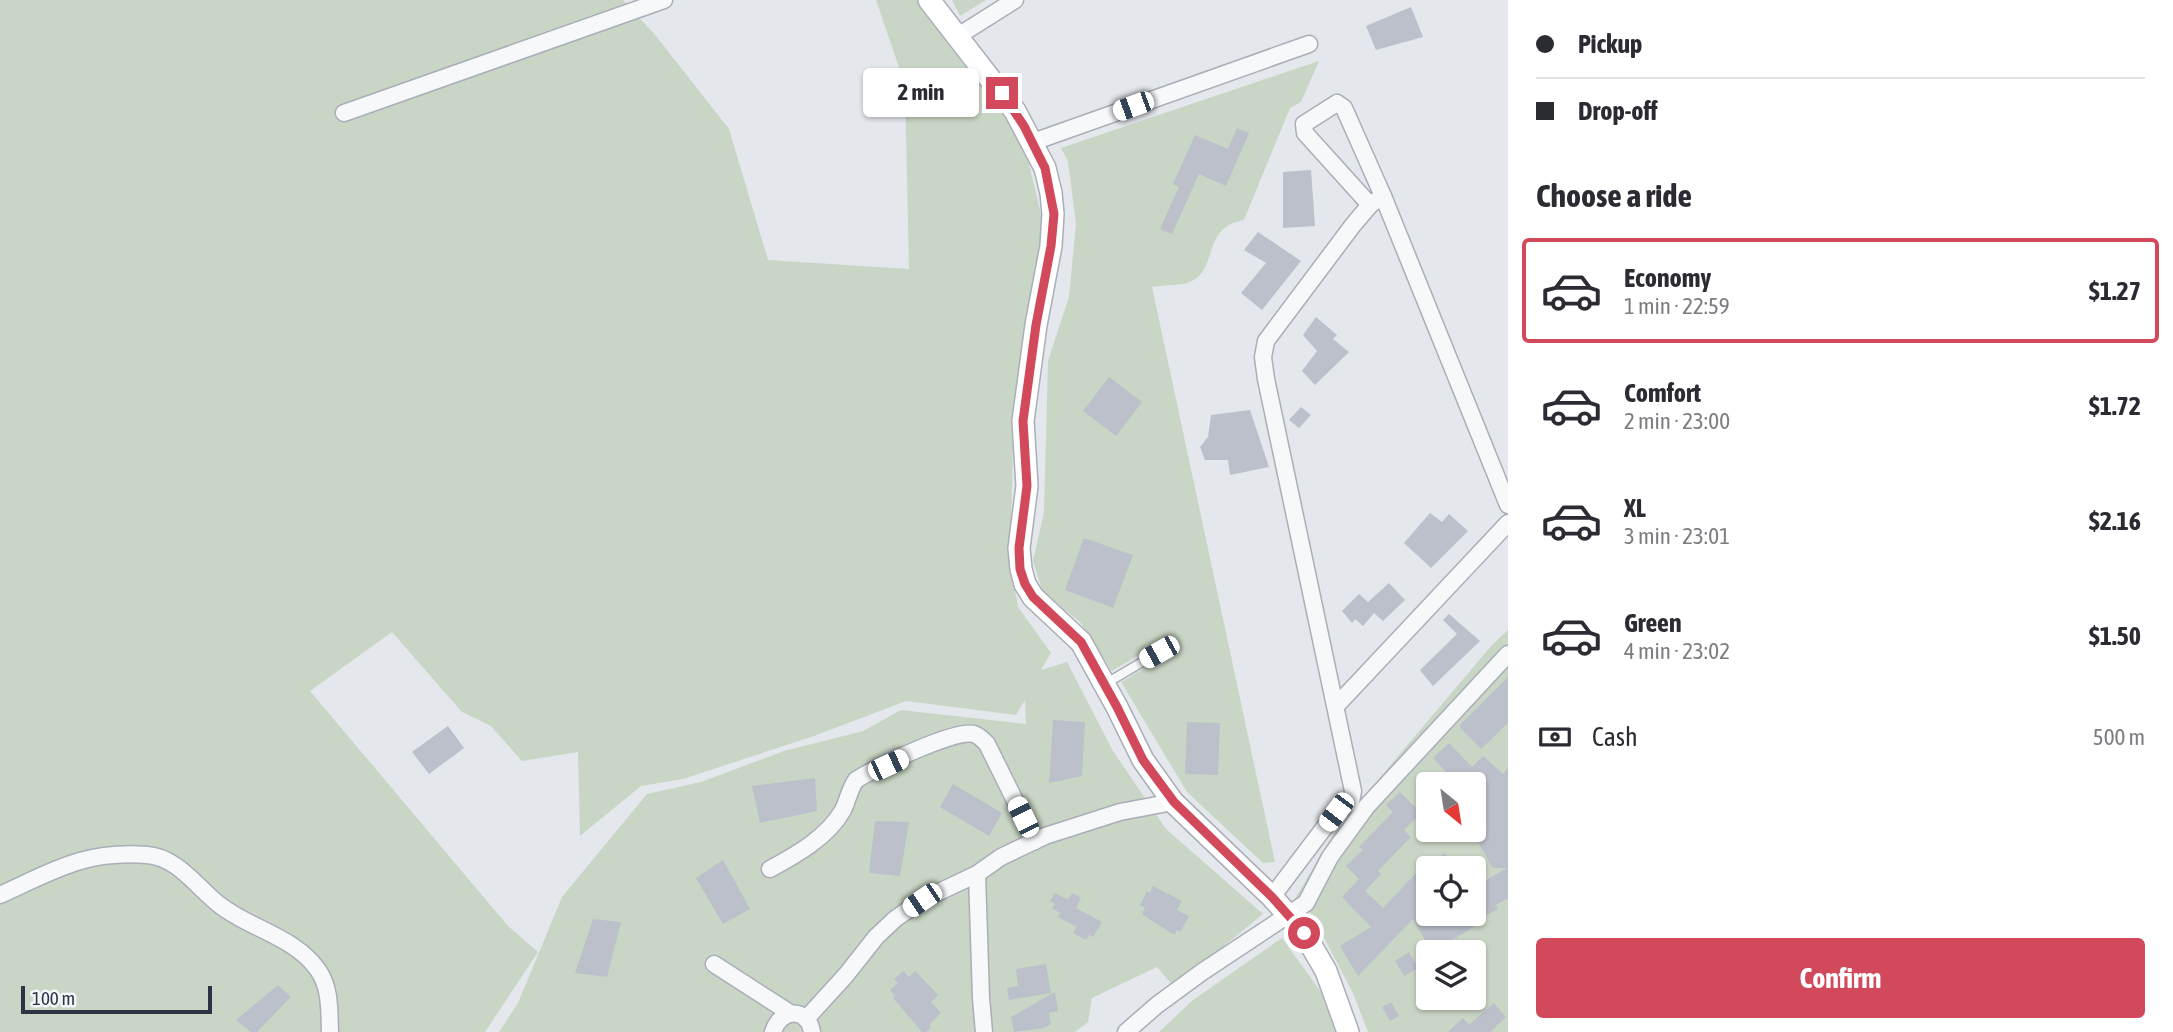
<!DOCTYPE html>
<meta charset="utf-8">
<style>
body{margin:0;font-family:"Asap Condensed",sans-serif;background:#f7f7f7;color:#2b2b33;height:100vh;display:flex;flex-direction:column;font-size:26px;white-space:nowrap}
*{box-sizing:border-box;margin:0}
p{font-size:23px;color:#7c7c81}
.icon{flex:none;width:38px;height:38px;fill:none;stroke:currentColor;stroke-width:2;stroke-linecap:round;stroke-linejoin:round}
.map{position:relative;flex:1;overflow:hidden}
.details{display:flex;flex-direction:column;background:#fff;width:665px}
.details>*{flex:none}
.hud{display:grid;align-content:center;height:154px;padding:0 28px;background:#fff}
.needle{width:46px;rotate:150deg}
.controls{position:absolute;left:1416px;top:772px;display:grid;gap:14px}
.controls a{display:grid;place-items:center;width:70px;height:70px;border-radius:7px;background:#fff;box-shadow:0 2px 5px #0004;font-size:35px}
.scale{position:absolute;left:21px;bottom:18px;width:191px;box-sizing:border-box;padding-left:7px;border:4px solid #2b3445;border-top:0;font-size:19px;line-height:24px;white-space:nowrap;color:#2b3445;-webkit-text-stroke:5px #f4f6f9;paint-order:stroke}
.end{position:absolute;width:32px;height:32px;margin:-16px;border:9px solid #d1495b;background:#fff;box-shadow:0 0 0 4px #fff}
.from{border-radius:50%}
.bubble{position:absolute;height:49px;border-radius:7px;background:#fff;box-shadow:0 2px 5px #0004;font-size:23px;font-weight:700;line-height:49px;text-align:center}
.car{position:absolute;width:21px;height:42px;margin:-21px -10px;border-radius:9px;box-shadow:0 0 5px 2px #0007;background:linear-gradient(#fff 24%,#345 0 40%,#fff 0 76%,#345 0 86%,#fff 0)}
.hud b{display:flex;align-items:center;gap:24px;height:66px;font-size:26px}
.hud b+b{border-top:2px solid #e1e1e2}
.hud i{width:18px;height:18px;background:#2b2b33}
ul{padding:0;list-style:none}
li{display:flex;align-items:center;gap:21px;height:105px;margin:0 14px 10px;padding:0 14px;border:4px solid transparent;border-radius:7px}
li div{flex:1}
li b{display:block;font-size:26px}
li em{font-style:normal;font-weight:700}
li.selected{border-color:#d1495b}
li>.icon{width:63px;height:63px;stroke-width:1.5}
h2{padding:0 28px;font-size:32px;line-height:84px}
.pay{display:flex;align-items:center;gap:18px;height:77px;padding:0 28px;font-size:26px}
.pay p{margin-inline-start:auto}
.primary-button{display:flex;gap:14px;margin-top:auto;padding:14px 28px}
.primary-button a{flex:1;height:80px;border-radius:7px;background:#d1495b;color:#fff;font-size:28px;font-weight:700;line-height:80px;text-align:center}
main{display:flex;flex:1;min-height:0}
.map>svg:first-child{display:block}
.green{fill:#c9d6c5;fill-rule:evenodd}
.building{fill:#bbc0ca}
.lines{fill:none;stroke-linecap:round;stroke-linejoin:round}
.lane-casing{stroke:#a9aeb7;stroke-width:11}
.street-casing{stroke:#a9aeb7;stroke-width:19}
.secondary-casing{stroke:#a9aeb7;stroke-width:24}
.lane{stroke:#f7f8fa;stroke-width:8}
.street{stroke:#f7f8fa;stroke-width:16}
.secondary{stroke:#fff;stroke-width:21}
.route{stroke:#d1495b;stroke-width:9}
</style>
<main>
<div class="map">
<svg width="1508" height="1032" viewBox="0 0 1508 1032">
<rect width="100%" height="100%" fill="#e4e7ec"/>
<!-- green -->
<g class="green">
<polygon points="0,0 623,0 656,36 729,129 768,260 909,269 905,85 876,0 920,0 1024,143 1046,235 1014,410 1010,563 1018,607 1051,653 1041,670 1067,662 1113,751 1166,829 1263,914 1174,987 1157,967 1092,998 1088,1022 1075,1032 499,1032 518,1003 562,897 647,794 701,782 784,751 863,731 901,710 1026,724 1025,700 1016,715 906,701 814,736 683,779 641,786 580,836 578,752 522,761 491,726 462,712 392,632 310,691 508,926 538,952 485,1032 0,1032"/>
<polygon points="952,0 986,0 960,16"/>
<path d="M1319,61L1301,102L1290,108L1244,220C1202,227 1218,268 1192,281C1184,286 1162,285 1152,287L1275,862L1263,863L1187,792L1121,682L1172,652L1166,639L1112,671L1080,622L1043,593L1033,561L1044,512L1048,361L1069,297L1076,224L1068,161L1061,148Z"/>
<path d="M1508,630V1032H1368L1353,993L1312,915L1304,905L1295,899L1334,832L1492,645ZM1428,784H1474V830H1428ZM1428,868H1474V914H1428ZM1428,952H1474V998H1428Z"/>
<polygon points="1282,938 1324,996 1335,1032 1159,1032 1193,1000"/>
</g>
<!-- building -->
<g class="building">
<polygon points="1411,7 1423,37 1376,50 1366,26"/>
<polygon points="1237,128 1249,133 1226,186 1199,174 1172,234 1160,229 1179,187 1173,184 1195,135 1228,149"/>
<polygon points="1311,170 1315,226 1283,228 1283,172"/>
<polygon points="1258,232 1301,261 1262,310 1241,293 1266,263 1244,250"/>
<polygon points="1316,317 1337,335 1333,339 1349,352 1315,385 1302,371 1317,351 1303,335"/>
<polygon points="1109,377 1142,402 1116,436 1083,411"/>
<polygon points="1301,407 1311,415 1299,428 1289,420"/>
<polygon points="1250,410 1269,467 1230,475 1228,460 1205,460 1200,447 1208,437 1211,415"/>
<polygon points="1430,513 1442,522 1449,514 1468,531 1431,568 1404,543"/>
<polygon points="1084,538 1133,555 1113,608 1065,590"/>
<polygon points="1389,583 1405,600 1383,621 1374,613 1363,626 1355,619 1352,623 1342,611 1359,594 1368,602"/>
<polygon points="1449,614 1480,641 1433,686 1420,670 1457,634 1443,620"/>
<polygon points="1508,677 1508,723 1481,749 1459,726"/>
<polygon points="1053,720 1085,722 1082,776 1049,783"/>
<polygon points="1187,722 1220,723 1218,775 1185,774"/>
<polygon points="448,726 464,748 429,774 412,752"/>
<polygon points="1449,743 1472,767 1483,756 1503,774 1508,768 1508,898 1496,905 1498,909 1472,923 1474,927 1450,941 1453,946 1442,952 1432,952 1413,919 1358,976 1340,946 1371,927 1342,897 1359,879 1346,866 1363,850 1359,847 1393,812 1386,805 1400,792 1421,813 1404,830 1411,837 1378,871 1381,874 1365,891 1383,908 1418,871 1423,875 1428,870 1428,914 1474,914 1474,887 1507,868 1493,868 1474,835 1487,827 1474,815 1474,784 1458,784 1433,758"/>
<polygon points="815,778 817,811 760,823 752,786"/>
<polygon points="953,784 1002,813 989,836 940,807"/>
<polygon points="875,821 909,822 900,876 869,873"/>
<polygon points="1444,853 1459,868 1430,868"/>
<polygon points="723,860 750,909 723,924 696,878"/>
<polygon points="1153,886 1182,901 1177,910 1189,916 1180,932 1177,930 1174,935 1142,914 1145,908 1140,905 1147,891 1150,893"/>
<polygon points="1055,893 1068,900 1072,893 1081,898 1076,908 1102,922 1093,937 1089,935 1086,940 1073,933 1077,927 1058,917 1060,913 1052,908 1055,904 1050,901"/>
<polygon points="593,919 621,922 607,977 575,973"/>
<polygon points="1409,952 1418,968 1404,976 1395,961"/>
<polygon points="1046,964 1051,993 1009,1000 1007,988 1018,986 1016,969"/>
<polygon points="903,971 909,977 915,971 938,995 931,1002 941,1013 929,1025 931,1027 926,1032 922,1032 893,998 895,996 890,990 898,983 894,979"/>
<polygon points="278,985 291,997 257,1032 251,1032 236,1020"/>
<polygon points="1055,992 1058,1011 1049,1013 1051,1024 1044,1028 1014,1032 1011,1017"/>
<polygon points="1391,1002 1399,1016 1390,1021 1382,1007"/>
<polygon points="1494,1003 1506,1017 1490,1032 1448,1032 1463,1018 1469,1025"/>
</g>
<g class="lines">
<!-- lane casing -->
<g class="lane-casing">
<polyline id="lane" points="1105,684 1159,652"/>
</g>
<!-- street casing -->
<g class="street-casing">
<g id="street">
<polyline points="958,36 1015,0"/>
<polyline points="344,113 664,0"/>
<polyline points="1033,142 1309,44"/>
<polyline points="1370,205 1305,133 1304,124 1337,103 1344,108 1383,196 1508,505"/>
<polyline points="1336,706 1508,523"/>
<path d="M770,869C796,855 828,837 843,810C848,800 849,790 856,780C875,768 954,729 974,734C980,736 983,740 987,744L1035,841"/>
<polyline points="977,874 981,998 984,1032"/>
<path d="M0,895C53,871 85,850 147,855C178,857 198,889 221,906C251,929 295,937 318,970C331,989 329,1010 330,1032"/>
<polyline points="1272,897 1336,812 1351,802 1353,791 1266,379 1263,357 1266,341 1353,225 1370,205 1383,196"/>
<polyline points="714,964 790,1013"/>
<polyline points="806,1019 846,975 876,937 895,919 922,900 977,874 1001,857 1045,836 1120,812 1173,802"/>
<path d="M773,1032C780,1008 808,1007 812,1032"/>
<polyline points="1126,1032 1157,1005 1202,972 1306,903 1330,857 1367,806 1508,654"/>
</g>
</g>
<!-- secondary casing -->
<g class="secondary-casing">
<polyline id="secondary" points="929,0 1015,111 1045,168 1051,193 1053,214 1051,246 1036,325 1023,421 1027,486 1019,548 1021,569 1025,584 1033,597 1081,642 1117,707 1143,760 1173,802 1272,897 1304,933 1326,971 1348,1032"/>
</g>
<!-- lane -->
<use href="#lane" class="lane"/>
<!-- street -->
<use href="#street" class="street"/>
<!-- secondary -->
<use href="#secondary" class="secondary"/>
</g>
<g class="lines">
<!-- route -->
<polyline class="route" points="1002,93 1024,126 1045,168 1054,214 1051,246 1036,325 1023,421 1027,486 1019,548 1020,569 1025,584 1033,597 1081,642 1117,707 1143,760 1174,802 1272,897 1304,933"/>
</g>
</svg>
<div class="controls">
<a><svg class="needle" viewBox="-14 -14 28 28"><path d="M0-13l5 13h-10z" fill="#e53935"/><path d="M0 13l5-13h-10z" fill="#7c7c81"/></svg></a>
<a><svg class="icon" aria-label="locate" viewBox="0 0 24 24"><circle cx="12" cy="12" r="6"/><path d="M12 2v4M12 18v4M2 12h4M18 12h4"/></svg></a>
<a><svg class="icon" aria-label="layers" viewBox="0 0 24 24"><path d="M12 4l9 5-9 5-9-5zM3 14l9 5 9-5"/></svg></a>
</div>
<div class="scale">100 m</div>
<i class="end from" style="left:1304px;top:933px"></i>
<i class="end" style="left:1002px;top:93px"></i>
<div class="bubble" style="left:863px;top:68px;width:116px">2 min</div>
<i class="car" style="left:1133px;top:106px;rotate:250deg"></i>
<i class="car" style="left:1159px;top:652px;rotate:241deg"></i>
<i class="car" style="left:888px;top:765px;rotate:65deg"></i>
<i class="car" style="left:1336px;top:812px;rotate:217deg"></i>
<i class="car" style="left:1023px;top:817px;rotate:334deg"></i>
<i class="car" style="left:922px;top:900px;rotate:236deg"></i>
</div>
<section class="details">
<div class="hud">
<b><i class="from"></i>Pickup</b>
<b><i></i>Drop-off</b>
</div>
<h2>Choose a ride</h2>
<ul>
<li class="selected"><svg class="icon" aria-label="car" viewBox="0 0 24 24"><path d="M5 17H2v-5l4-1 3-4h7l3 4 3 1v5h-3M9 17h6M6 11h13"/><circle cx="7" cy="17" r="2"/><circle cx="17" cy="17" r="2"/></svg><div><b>Economy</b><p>1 min · 22:59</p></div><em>$1.27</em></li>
<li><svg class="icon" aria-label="car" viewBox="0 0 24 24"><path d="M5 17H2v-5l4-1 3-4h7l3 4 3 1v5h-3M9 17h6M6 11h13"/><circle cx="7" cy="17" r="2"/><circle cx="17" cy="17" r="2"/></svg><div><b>Comfort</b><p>2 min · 23:00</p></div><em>$1.72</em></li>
<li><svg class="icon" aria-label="car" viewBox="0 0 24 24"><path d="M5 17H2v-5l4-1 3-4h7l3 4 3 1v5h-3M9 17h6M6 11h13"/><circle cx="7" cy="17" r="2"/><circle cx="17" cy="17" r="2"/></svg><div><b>XL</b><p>3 min · 23:01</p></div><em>$2.16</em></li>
<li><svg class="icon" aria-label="car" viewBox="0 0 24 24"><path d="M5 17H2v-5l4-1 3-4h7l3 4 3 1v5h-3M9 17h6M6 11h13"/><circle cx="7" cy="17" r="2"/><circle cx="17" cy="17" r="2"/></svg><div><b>Green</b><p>4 min · 23:02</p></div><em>$1.50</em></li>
</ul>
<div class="pay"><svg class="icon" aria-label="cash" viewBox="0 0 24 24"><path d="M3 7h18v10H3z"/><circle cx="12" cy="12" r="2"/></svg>Cash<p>500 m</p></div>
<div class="primary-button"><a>Confirm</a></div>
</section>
</main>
